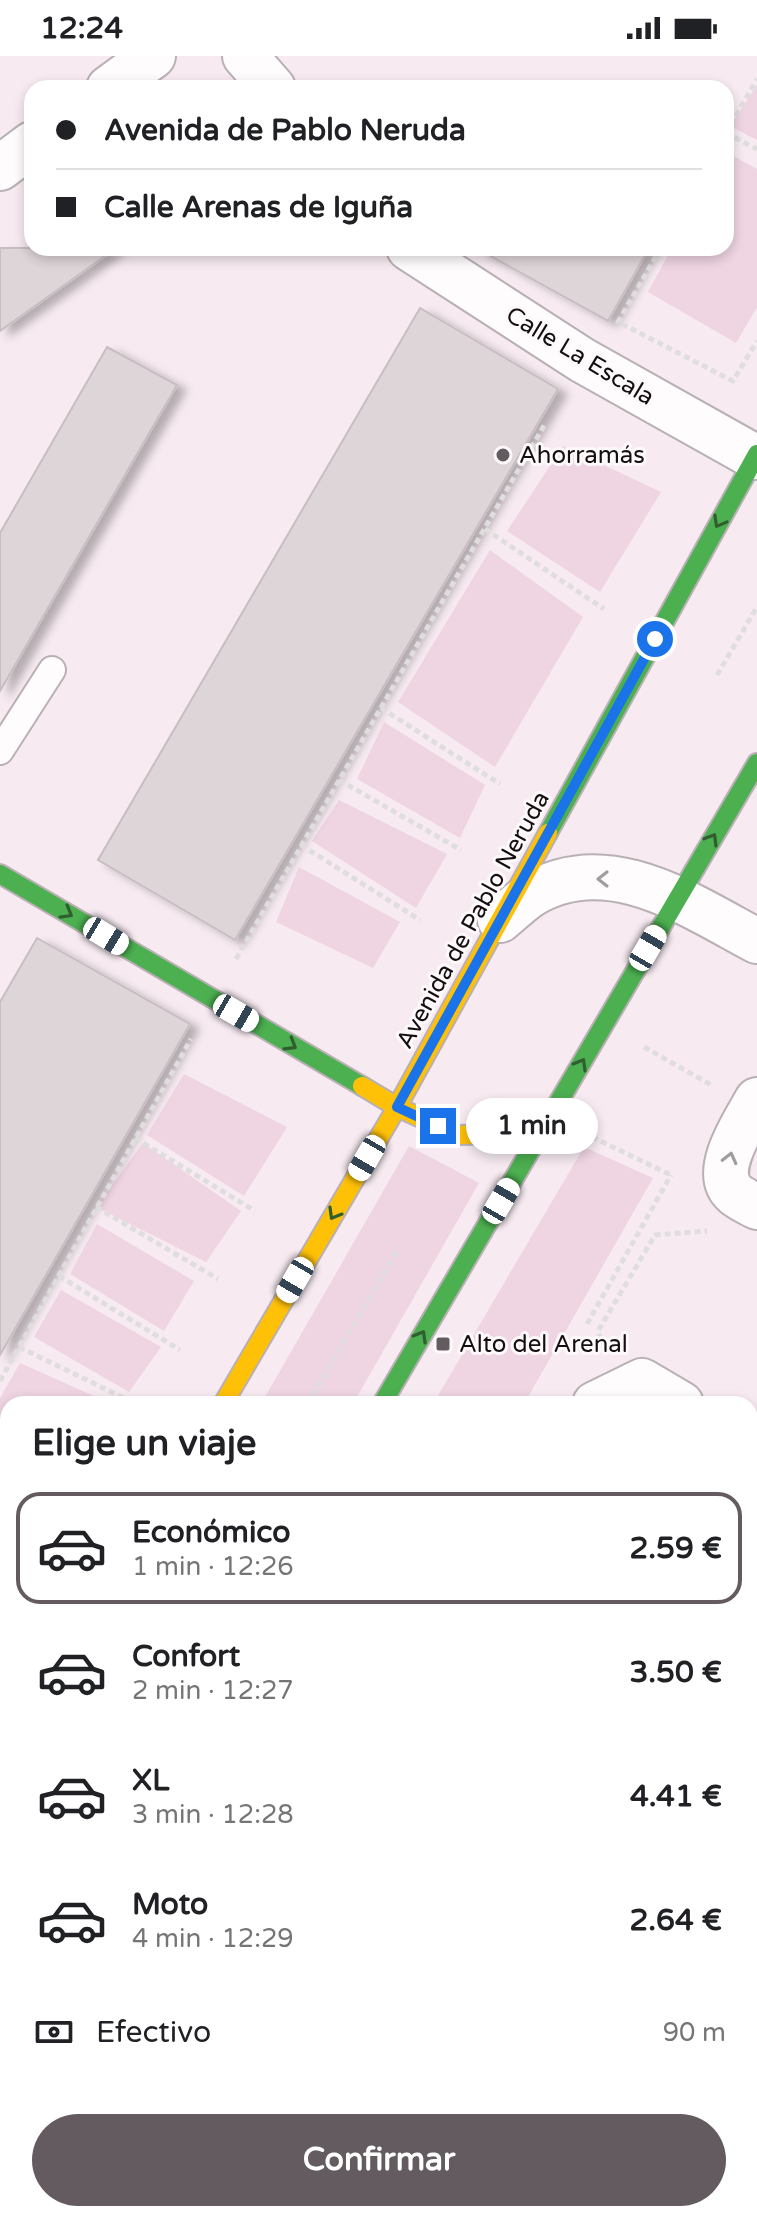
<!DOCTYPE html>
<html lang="es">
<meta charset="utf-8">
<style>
body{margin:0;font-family:"Varela Round",sans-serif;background:#f6f6f6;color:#202124;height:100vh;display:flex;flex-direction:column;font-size:30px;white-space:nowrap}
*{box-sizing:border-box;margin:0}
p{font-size:26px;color:#757577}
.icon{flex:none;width:44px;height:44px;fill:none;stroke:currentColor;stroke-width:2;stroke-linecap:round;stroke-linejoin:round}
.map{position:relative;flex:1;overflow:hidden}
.details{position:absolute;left:0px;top:1340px;width:758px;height:826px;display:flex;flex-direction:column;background:#fff;border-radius:24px 24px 0 0;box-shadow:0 4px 12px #0003}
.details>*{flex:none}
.banner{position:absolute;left:24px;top:24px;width:710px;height:176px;border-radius:24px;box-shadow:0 4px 12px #0003;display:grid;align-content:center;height:176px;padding:0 32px;background:#fff}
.end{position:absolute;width:36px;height:36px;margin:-18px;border:10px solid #1a73e8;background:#fff;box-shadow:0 0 0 4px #fff}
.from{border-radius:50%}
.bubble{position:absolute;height:56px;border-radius:28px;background:#fff;box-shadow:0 4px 12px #0003;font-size:26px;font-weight:800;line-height:56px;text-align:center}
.car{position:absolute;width:24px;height:48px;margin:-24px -12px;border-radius:10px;box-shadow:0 0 6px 2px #0007;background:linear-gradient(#fff 24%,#345 0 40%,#fff 0 76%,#345 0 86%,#fff 0)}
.banner b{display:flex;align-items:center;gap:28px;height:76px;font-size:30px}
.banner b+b{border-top:2px solid #e0e0e0}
.banner i{width:20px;height:20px;background:#202124}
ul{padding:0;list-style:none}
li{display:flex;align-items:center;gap:24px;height:112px;margin:0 16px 12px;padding:0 16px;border:4px solid transparent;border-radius:24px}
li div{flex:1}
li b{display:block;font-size:30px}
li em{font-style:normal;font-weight:800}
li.active{border-color:#635b5f}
li>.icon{width:72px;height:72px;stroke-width:1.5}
h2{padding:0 32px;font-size:36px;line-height:96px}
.pay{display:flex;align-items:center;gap:20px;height:88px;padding:0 32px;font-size:30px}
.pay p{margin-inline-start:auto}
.cta{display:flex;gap:16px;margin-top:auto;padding:16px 32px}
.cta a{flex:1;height:92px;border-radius:48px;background:#635b5f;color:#fff;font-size:32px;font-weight:800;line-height:92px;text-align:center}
.status{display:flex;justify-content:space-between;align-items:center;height:56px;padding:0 40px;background:#fff;direction:ltr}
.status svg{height:22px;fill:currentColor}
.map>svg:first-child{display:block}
.green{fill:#efd4e2}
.building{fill:#ded5d9;stroke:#c7bdc2;stroke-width:2;filter:url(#shadow)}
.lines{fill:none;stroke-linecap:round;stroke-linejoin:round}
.lane-casing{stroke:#b9b0b5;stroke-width:30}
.street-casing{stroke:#b9b0b5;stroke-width:48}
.fast-casing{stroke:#b9b0b5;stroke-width:22}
.slow-casing{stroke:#b9b0b5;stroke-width:22}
.jam-casing{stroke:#b9b0b5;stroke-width:22}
.path{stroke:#e0ddde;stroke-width:5;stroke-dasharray:6 4;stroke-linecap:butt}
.lane{stroke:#fefcfd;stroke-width:26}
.street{stroke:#fefcfd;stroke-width:44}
.fast{stroke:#4caf50;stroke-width:18}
.slow{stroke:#ffc107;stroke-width:18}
.jam{stroke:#c62828;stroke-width:18}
.oneway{stroke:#305e30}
.oneway2{stroke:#a09d9f}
.route{stroke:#1a73e8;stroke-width:10}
.poi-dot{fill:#635b5f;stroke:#fdf9fb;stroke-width:3}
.labels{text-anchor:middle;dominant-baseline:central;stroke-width:6;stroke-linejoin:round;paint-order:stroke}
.street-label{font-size:24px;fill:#140e11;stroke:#fdf9fb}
.poi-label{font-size:24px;fill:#140e11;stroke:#fdf9fb;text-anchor:start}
</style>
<div class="status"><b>12:24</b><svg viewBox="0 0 49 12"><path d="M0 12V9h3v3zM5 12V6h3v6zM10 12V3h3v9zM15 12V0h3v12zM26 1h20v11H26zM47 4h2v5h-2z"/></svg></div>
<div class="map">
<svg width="757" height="2165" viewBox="0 0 757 2165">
<defs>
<filter id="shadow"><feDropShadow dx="9" dy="5" stdDeviation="4" flood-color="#0004"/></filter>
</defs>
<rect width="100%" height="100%" fill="#f7ebf1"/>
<!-- green -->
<g class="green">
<polygon points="757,29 757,84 730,70"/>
<polygon points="726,96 757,113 757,251 736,287 648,236 672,192 726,192"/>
<polygon points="563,390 661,436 600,536 507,475"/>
<polygon points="490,494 583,561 495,711 398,646"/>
<polygon points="384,666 485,729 460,782 357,723"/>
<polygon points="339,744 447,798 416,852 312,785"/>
<polygon points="299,811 400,866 373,912 276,866"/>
<polygon points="184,1018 287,1071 244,1140 147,1079"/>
<polygon points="143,1087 241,1155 206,1206 96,1151"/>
<polygon points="409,1090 479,1127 353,1348 261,1348"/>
<polygon points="584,1091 653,1122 524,1348 433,1348"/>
<polygon points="97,1168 194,1225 164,1275 70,1218"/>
<polygon points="61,1234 161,1291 129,1336 34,1281"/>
<polygon points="20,1307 112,1348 8,1348 8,1405 0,1401 0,1342"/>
<polygon points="0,1425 8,1430 8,1591 0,1599"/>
<polygon points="0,1855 8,1861 8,2007 0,2007"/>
<polygon points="750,2117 757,2121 757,2165 525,2165 515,2158 750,2158"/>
</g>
<!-- building -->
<g class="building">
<polygon points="0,192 116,192 0,275"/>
<polygon points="476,192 649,192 608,265"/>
<polygon points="420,252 558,333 235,884 98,804"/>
<polygon points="107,291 177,329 0,635 0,477"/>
<polygon points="37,882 190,968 0,1299 0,946"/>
</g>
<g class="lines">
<!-- lane casing -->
<g class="lane-casing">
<polyline id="lane" points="0,695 52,614"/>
</g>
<!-- street casing -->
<g class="street-casing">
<g id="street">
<polyline points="245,0 273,32"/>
<polyline points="109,32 153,0"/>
<polyline points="0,112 32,88"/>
<polyline points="409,192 582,304 755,401"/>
<path d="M500,864C510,856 519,847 529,840C606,791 689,849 757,885"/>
<path d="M757,1044C745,1066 710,1116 735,1138C741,1143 750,1147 757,1151"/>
<polyline points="595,1348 642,1325 681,1348"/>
<polyline points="750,1389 757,1393"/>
<polyline points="750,1605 757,1609"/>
<polyline points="750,1854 757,1858"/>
<polyline points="750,2092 757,2096"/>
</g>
</g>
<!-- fast casing -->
<g class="fast-casing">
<g id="fast">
<polyline points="548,777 757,398"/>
<polyline points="0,818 362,1030"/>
<polyline points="382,1348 757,707"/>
<polyline points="343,2158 355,2165"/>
</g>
</g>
<!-- slow casing -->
<g class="slow-casing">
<g id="slow">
<polyline points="362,1030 397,1051 458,1079 503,1078 546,1067"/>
<polyline points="223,1348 397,1051 548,777"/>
<polyline points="0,1721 8,1710"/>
<polyline points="0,2122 8,2114"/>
</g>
</g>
<!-- jam casing -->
<g class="jam-casing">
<g id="jam">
<polyline points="0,1795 8,1803"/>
<polyline points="0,2071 8,2076"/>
<polyline points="146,2158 158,2165"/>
</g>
</g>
<!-- path -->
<g class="path">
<polyline points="726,77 757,23"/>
<polyline points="726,77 757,93"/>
<polyline points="661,192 618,266 733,325 757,285"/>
<polyline points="485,473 604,553"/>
<polyline points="717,619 757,551"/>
<polyline points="381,652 500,728"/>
<polyline points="339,724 461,794"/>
<polyline points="301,789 420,864"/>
<polyline points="236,903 545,368"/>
<polyline points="644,991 713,1030"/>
<polyline points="592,1081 673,1120"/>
<polyline points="135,1082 255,1155"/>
<polyline points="96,1151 218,1223"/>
<polyline points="59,1220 180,1294"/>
<polyline points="587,1268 671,1119"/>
<polyline points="19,1291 136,1348"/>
<polyline points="603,1293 598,1275 655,1179 707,1175"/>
<polyline points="0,1325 191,983"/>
<polyline points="308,1348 399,1191"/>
<polyline points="0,1418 8,1423"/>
</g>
<!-- lane -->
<use href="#lane" class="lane"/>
<!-- street -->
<use href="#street" class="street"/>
<!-- fast -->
<use href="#fast" class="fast"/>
<!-- slow -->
<use href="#slow" class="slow"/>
<!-- jam -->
<use href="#jam" class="jam"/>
</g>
<!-- one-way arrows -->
<defs><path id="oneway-chevron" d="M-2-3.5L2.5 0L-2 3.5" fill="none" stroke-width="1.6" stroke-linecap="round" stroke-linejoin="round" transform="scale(2)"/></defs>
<g class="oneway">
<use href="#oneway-chevron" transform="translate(719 466) rotate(119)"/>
<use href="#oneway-chevron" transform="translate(712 783) rotate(-59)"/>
<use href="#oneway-chevron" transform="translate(67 857) rotate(30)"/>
<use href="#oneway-chevron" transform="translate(291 989) rotate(31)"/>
<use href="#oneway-chevron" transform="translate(581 1008) rotate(-60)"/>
<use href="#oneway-chevron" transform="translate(334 1158) rotate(120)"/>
<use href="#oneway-chevron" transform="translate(421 1280) rotate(-60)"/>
</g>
<g class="oneway2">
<use href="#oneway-chevron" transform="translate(603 823) rotate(180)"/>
<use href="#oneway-chevron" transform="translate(730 1102) rotate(-76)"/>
</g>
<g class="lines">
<!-- route -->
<polyline class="route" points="438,1070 397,1051 655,583"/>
</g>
<!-- markers -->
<g class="poi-dot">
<circle cx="503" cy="399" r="8"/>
<rect x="435" y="1280" width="16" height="16" rx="4"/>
</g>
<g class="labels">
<!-- street labels -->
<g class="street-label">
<text transform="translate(580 300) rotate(31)">Calle La Escala</text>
<text transform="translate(473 864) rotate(-61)">Avenida de Pablo Neruda</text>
</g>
<!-- poi labels -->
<g class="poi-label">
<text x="519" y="399">Ahorramás</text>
<text x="459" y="1288">Alto del Arenal</text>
</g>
</g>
</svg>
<i class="end from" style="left:655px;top:583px"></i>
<i class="end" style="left:438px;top:1070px"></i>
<div class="bubble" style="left:466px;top:1042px;width:132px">1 min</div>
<i class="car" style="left:106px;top:880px;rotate:121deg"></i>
<i class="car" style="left:648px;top:892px;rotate:30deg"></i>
<i class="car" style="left:236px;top:957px;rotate:120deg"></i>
<i class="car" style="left:367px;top:1102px;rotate:210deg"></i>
<i class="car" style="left:501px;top:1145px;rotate:30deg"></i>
<i class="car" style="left:295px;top:1224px;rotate:210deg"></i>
<div class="banner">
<b><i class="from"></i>Avenida de Pablo Neruda</b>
<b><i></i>Calle Arenas de Iguña</b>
</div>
<section class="details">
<h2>Elige un viaje</h2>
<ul>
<li class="active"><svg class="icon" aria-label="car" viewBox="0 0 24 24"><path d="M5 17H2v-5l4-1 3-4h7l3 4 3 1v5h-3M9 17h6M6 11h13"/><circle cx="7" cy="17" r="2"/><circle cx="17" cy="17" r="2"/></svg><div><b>Económico</b><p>1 min · 12:26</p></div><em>2.59 €</em></li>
<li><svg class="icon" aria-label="car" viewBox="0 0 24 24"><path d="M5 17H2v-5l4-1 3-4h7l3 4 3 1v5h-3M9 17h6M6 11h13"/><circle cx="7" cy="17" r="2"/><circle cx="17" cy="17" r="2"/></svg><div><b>Confort</b><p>2 min · 12:27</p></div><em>3.50 €</em></li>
<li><svg class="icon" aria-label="car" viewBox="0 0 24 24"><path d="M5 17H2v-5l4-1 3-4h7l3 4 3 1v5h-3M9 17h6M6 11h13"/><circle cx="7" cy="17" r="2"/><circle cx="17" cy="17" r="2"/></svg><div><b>XL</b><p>3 min · 12:28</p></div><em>4.41 €</em></li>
<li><svg class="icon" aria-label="car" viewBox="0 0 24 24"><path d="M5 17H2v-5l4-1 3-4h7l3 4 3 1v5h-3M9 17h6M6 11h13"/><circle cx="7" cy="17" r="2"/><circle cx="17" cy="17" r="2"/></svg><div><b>Moto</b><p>4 min · 12:29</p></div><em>2.64 €</em></li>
</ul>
<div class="pay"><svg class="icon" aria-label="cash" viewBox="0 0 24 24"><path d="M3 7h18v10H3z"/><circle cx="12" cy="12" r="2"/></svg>Efectivo<p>90 m</p></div>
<div class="cta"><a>Confirmar</a></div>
</section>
</div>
